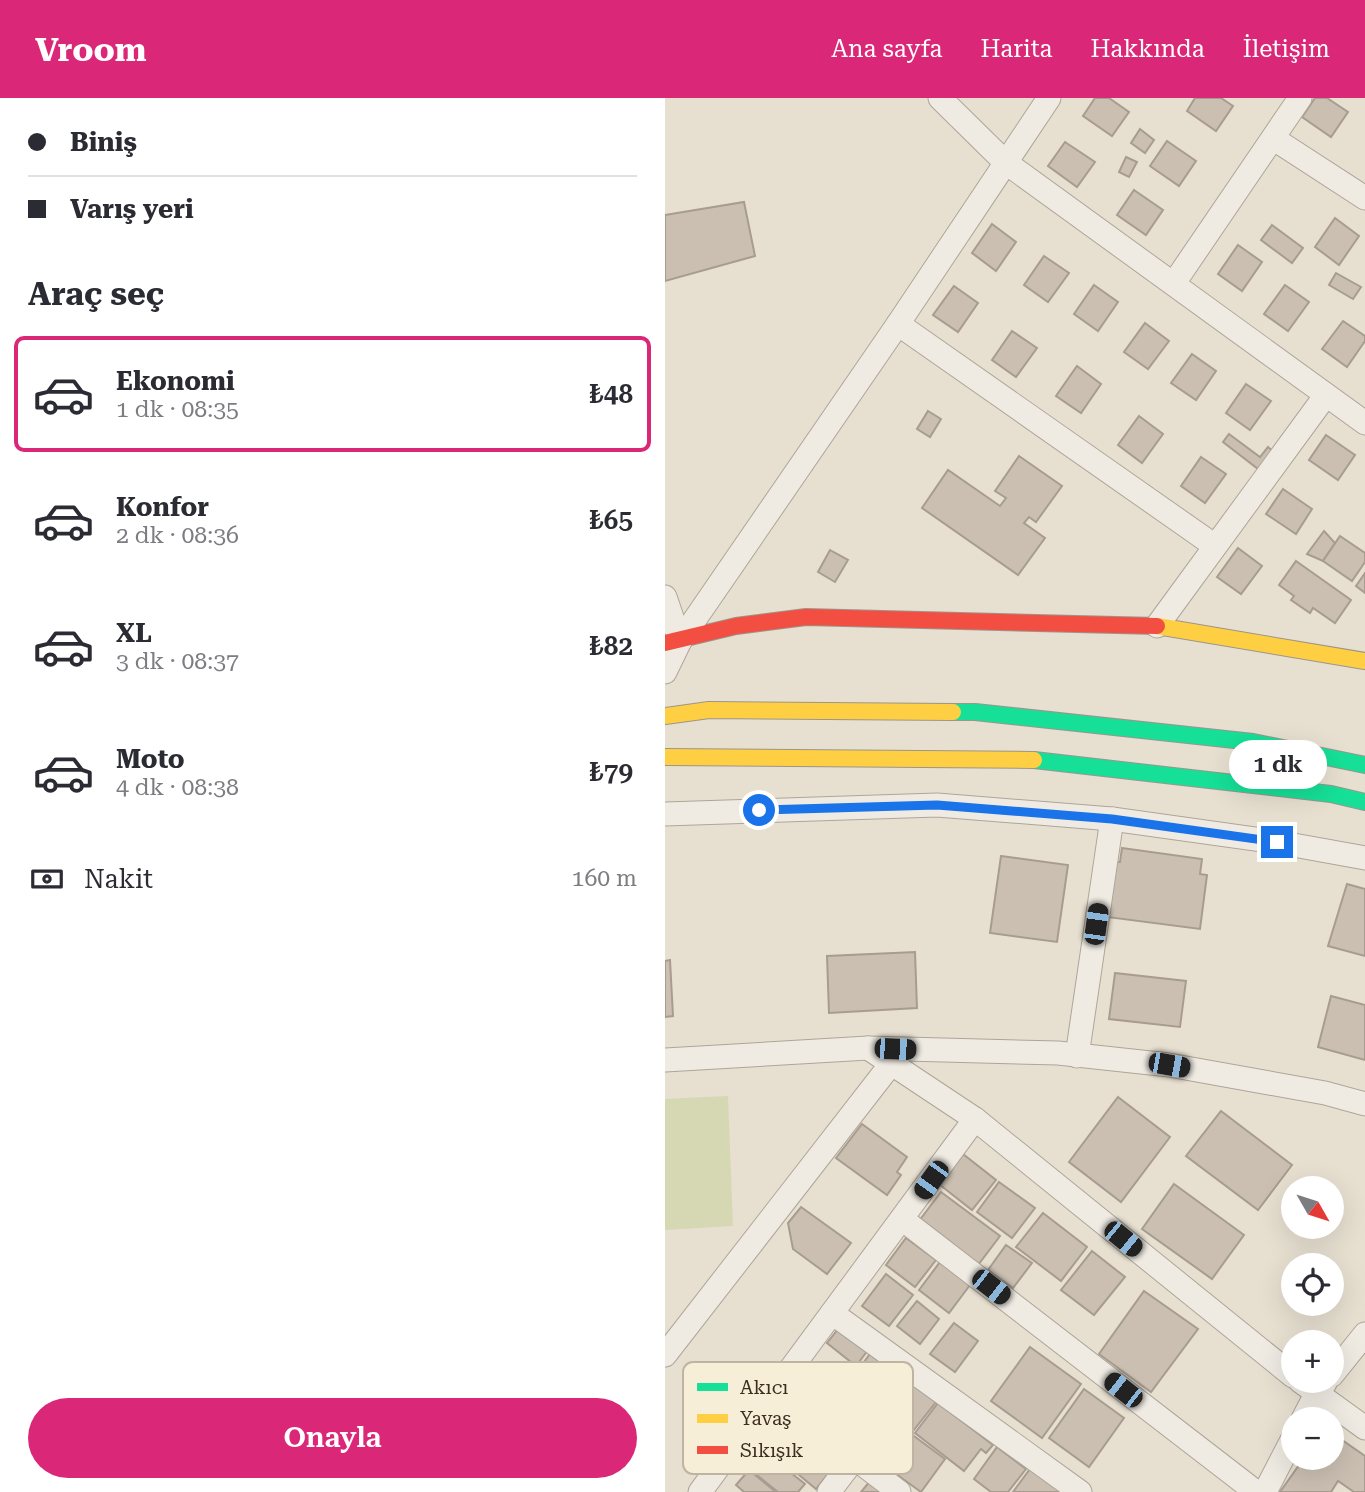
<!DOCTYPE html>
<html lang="tr">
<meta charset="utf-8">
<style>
body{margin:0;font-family:"Roboto Serif",serif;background:#f2f2f3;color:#2b2b33;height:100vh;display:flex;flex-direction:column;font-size:26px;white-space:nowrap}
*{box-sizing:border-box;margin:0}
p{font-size:23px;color:#7c7c81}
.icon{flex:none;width:38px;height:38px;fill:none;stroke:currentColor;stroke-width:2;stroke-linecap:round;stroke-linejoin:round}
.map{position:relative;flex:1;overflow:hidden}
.panel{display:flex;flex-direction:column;background:#fff;width:665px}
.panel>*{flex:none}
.hud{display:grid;align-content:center;height:154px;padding:0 28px;background:#fff}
.needle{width:46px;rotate:129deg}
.buttons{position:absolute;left:616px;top:1078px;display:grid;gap:14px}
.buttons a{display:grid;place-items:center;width:63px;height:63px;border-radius:50%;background:#fff;box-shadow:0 7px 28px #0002;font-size:35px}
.end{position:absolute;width:32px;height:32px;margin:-16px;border:9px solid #1a73e8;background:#fff;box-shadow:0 0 0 4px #fff}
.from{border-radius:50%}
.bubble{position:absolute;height:49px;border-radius:24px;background:#fff;box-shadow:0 7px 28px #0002;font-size:23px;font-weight:600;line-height:49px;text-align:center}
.car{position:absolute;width:21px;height:42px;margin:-21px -10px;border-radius:9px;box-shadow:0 0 5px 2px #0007;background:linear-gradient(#222 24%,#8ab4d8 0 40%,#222 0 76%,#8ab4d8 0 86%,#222 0)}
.hud b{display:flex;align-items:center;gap:24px;height:66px;font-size:26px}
.hud b+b{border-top:2px solid #e1e1e2}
.hud i{width:18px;height:18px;background:#2b2b33}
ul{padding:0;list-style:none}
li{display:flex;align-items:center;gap:21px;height:116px;margin:0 14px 10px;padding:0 14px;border:4px solid transparent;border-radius:10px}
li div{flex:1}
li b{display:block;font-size:26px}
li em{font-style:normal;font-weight:600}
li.selected{border-color:#db2777}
li>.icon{width:63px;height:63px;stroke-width:1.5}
h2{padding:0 28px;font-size:32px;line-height:84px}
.pay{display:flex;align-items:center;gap:18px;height:77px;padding:0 28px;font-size:26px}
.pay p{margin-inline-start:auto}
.cta{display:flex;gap:14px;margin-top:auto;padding:14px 28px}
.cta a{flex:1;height:80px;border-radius:42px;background:#db2777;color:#fff;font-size:28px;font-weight:600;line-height:80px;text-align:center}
header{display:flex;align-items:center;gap:42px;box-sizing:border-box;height:98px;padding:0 35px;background:#db2777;color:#fff}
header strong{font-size:33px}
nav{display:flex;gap:38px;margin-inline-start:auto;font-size:24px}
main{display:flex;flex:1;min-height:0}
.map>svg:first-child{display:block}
.green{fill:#d6d7b3}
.building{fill:#cbbfb2;stroke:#a89c90;stroke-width:2}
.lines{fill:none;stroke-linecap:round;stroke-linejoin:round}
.street-casing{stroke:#ada599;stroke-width:25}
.fast-casing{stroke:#9c958a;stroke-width:18}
.slow-casing{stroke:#9c958a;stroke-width:18}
.jam-casing{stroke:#9c958a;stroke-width:18}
.street{stroke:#efebe3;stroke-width:23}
.fast{stroke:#16e098;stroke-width:16}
.slow{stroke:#ffcf43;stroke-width:16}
.jam{stroke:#f24e42;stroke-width:16}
.route{stroke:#1a73e8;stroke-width:9}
.key{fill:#f7eed8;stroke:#bfb4a1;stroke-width:2}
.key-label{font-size:19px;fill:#3d2e20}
</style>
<header>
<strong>Vroom</strong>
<nav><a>Ana sayfa</a><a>Harita</a><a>Hakkında</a><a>İletişim</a></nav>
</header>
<main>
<section class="panel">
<div class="hud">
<b><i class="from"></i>Biniş</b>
<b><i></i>Varış yeri</b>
</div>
<h2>Araç seç</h2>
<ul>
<li class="selected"><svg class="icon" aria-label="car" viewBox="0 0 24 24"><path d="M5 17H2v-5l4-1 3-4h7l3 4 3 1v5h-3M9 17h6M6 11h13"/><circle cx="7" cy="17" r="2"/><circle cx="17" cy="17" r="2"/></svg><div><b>Ekonomi</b><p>1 dk · 08:35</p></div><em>₺48</em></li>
<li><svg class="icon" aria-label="car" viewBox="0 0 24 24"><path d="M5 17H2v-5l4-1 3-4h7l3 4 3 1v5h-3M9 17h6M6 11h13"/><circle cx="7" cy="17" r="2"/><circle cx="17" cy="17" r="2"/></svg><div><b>Konfor</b><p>2 dk · 08:36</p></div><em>₺65</em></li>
<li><svg class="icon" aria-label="car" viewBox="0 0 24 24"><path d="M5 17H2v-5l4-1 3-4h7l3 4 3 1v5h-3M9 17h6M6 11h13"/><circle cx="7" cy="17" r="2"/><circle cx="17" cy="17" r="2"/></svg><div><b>XL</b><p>3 dk · 08:37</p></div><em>₺82</em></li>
<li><svg class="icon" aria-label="car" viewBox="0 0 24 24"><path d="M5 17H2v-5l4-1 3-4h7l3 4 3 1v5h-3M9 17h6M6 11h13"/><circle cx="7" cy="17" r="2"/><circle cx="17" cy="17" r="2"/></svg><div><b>Moto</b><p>4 dk · 08:38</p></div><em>₺79</em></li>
</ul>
<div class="pay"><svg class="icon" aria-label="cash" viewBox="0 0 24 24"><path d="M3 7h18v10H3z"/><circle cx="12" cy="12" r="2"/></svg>Nakit<p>160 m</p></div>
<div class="cta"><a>Onayla</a></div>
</section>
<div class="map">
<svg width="700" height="1394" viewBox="0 0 700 1394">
<rect width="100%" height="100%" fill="#e7e0d1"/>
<!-- green -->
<polygon class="green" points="63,998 68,1128 0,1132 0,1001"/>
<!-- building -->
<g class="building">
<polygon points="430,0 444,0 464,14 447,38 418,18"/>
<polygon points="530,0 556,0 568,8 551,33 522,13"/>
<polygon points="650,0 662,0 683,14 666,39 637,19"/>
<polygon points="475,31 489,42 480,55 466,45"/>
<polygon points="502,43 531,63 514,88 485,68"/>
<polygon points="400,44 430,64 412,89 383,68"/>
<polygon points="461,59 472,64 464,79 454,74"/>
<polygon points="469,92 498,112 481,137 452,117"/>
<polygon points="79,104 90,158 0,183 0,117"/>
<polygon points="670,120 694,138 674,167 650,149"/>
<polygon points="327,126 351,144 331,173 307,155"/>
<polygon points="607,127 638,150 627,165 596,142"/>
<polygon points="573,147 597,164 577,193 553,176"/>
<polygon points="379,158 404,175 383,204 359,187"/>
<polygon points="671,175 696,189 688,201 664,187"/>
<polygon points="429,187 453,204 433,233 409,216"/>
<polygon points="620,187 644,204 623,233 599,216"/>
<polygon points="289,188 313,205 293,234 268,217"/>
<polygon points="678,223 700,238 700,243 682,269 657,251"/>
<polygon points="480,225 504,243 483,271 459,254"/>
<polygon points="347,233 372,250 351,279 327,262"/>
<polygon points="527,256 551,273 531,302 506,285"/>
<polygon points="412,268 436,286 416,315 391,298"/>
<polygon points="581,286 606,303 585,332 561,315"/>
<polygon points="263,313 276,321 265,339 252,331"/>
<polygon points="474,318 498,336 477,365 453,347"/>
<polygon points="564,336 595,359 603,349 611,356 597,374 558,344"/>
<polygon points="661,337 690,357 673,382 644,362"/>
<polygon points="354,358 397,388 371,424 364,419 359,425 380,440 353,477 257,410 283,372 335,408 341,400 330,393"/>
<polygon points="536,359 561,376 540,405 516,388"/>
<polygon points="618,391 647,411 631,436 601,416"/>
<polygon points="659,433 670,445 658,463 642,456"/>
<polygon points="675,438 700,455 700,464 687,483 658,463"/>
<polygon points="573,450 597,468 576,496 552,479"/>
<polygon points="165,452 183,462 170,484 153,474"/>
<polygon points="631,463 686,502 670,525 648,510 645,515 626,502 629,498 614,487"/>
<polygon points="700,475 700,495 691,488"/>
<polygon points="457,750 537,761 535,776 542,777 535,831 442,819 450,764 455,764"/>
<polygon points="336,758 403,767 392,844 325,835"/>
<polygon points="682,786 700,791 700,858 663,848"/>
<polygon points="250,854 252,910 164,915 162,858"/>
<polygon points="5,862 8,918 0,919 0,863"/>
<polygon points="450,875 521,883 515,929 444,921"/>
<polygon points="666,898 700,907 700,962 653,949"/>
<polygon points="453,999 505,1039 456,1104 404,1064"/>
<polygon points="556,1013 627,1067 593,1112 521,1058"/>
<polygon points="197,1026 242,1059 232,1074 236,1077 222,1097 171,1060"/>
<polygon points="298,1056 331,1082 307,1112 270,1083"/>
<polygon points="334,1084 370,1110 347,1140 312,1114"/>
<polygon points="509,1086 579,1137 547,1181 477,1131"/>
<polygon points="276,1094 335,1138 313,1167 254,1123"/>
<polygon points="136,1109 186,1145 162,1176 128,1151 123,1125"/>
<polygon points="378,1115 422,1149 396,1183 351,1149"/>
<polygon points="241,1140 271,1162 250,1189 221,1167"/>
<polygon points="341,1147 367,1165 348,1190 323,1172"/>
<polygon points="427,1153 460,1179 429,1217 396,1192"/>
<polygon points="275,1164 305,1187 284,1215 254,1192"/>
<polygon points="221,1176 248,1197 224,1228 197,1208"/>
<polygon points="479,1193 533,1231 486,1294 434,1256"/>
<polygon points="252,1203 274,1221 255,1246 232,1228"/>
<polygon points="289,1225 313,1243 290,1274 265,1256"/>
<polygon points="174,1230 203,1252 191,1268 162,1245"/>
<polygon points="365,1249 416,1286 377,1340 326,1303"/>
<polygon points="207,1253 235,1274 211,1305 184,1285"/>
<polygon points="142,1264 171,1286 148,1317 119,1296"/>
<polygon points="247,1285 271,1304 248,1333 225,1315"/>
<polygon points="419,1291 459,1320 424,1369 384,1340"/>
<polygon points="273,1305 328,1347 321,1355 316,1351 299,1373 250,1335"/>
<polygon points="234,1327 280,1361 256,1394 209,1360"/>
<polygon points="667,1335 700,1358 700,1394 689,1394 673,1383 666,1394 615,1394 639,1360 667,1360"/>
<polygon points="157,1346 175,1361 151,1391 133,1376"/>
<polygon points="93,1349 140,1386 133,1394 113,1394 79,1367"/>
<polygon points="332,1349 361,1371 343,1394 326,1394 309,1381"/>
<polygon points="365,1371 396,1394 348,1394"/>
<polygon points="84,1372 111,1394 79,1394 71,1387"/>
<polygon points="205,1383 219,1394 196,1394"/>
</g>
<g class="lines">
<!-- street casing -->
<g class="street-casing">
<g id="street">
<polyline points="275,0 340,64 700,325"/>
<polyline points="609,41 700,100"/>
<polyline points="509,185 635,0"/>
<polyline points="233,226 550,448"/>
<polyline points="0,499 15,543"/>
<polyline points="492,528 661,297"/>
<polyline points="0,574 15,543 233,226 384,0"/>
<polyline points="0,716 272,707 447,721 612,744 700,760"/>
<polyline points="203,950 310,1021 628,1278"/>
<polyline points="412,958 447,721"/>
<polyline points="0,962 203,950 393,955 504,967 660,995 700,1006"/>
<polyline points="237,1121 591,1394"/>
<polyline points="167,1215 415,1394"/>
<polyline points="0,1257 226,966"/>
<polyline points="667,1277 700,1236"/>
<polyline points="635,1283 700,1330"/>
<polyline points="107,1297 234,1394"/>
<polyline points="638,1321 651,1296 660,1285"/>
<polyline points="35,1394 310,1021"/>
<polyline points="164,1394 189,1361"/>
<polyline points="600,1394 628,1340"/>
</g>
</g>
<!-- fast casing -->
<g class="fast-casing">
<g id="fast">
<polyline points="288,614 310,614 588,644 700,667"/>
<polyline points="369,662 666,696 700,704"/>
</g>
</g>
<!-- slow casing -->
<g class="slow-casing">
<g id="slow">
<polyline points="492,528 700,563"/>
<polyline points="0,618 44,612 288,614"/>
<polyline points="0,659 369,662"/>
</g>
</g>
<!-- jam casing -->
<g class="jam-casing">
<polyline id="jam" points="0,545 71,528 141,519 492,528"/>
</g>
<!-- street -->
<use href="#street" class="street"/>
<!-- fast -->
<use href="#fast" class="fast"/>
<!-- slow -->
<use href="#slow" class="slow"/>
<!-- jam -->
<use href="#jam" class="jam"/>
</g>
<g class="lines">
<!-- route -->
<polyline class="route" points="94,712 272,707 447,721 612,744"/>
</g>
<!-- legend -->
<rect x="18" y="1264" width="230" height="112" rx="10" class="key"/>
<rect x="32" y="1285" width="31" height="8" fill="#16e098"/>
<rect x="32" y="1316" width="31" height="9" fill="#ffcf43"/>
<rect x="32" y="1348" width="31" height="8" fill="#f24e42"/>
<g class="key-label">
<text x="75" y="1296">Akıcı</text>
<text x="75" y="1327">Yavaş</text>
<text x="75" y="1359">Sıkışık</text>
</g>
</svg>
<div class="buttons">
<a><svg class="needle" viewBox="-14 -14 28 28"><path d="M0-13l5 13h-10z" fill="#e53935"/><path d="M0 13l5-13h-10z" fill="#7c7c81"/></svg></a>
<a><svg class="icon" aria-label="locate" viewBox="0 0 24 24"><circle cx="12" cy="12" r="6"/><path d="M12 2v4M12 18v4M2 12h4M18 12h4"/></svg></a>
<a>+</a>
<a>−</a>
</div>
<i class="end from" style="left:94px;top:712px"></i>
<i class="end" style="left:612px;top:744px"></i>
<div class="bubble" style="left:564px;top:642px;width:98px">1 dk</div>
<i class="car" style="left:431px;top:826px;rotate:8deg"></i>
<i class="car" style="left:230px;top:951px;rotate:92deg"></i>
<i class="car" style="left:504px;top:967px;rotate:100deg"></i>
<i class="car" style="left:266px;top:1082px;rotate:216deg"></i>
<i class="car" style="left:458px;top:1141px;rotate:129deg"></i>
<i class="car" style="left:326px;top:1189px;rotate:128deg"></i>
<i class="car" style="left:458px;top:1292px;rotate:308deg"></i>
</div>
</main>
